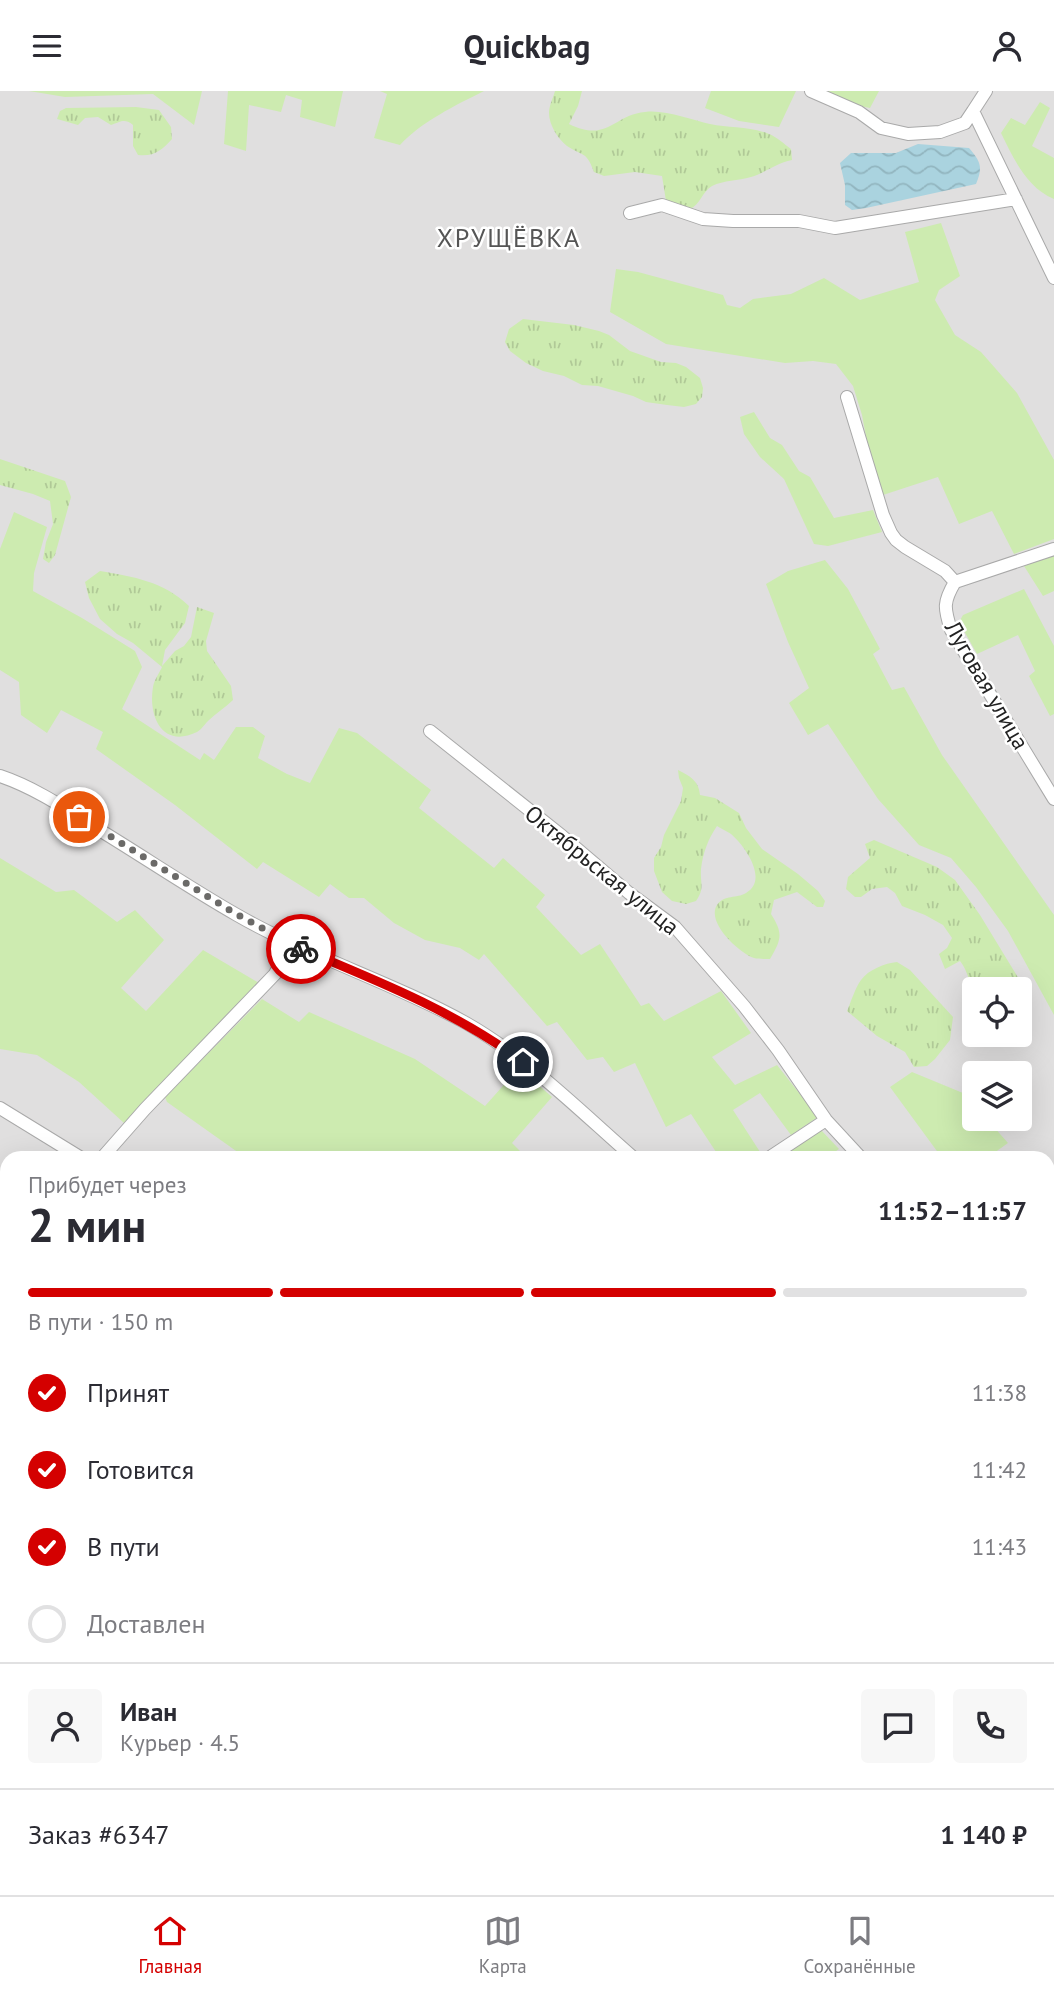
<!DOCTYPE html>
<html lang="ru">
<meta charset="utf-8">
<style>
:root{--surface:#fff;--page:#f7f7f7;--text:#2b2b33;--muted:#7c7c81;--line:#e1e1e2;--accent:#d40000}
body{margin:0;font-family:"PT Sans",sans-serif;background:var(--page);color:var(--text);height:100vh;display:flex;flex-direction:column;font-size:26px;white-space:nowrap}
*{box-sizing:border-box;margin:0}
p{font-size:23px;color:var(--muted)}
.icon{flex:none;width:38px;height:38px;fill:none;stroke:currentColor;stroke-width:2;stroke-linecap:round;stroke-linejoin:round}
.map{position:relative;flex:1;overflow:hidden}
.sheet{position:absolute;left:0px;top:1060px;width:1055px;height:744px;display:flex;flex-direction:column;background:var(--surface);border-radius:21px 21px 0 0;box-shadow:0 7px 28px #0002}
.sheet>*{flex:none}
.tools{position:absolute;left:962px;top:886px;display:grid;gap:14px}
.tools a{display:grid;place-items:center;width:70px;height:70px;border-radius:7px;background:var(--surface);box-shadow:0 7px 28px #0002;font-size:35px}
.pin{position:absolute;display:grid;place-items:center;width:60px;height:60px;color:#fff;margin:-30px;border:4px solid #fff;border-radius:50%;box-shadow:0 2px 7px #0007}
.courier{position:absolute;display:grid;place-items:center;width:70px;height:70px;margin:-35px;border:5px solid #d40000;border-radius:50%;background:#fff;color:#222;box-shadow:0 2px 9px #0007}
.head em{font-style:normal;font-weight:700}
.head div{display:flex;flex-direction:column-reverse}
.head{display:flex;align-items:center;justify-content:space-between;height:119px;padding:0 28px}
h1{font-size:46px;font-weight:700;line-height:52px}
.bar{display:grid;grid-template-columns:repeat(4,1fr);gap:10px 7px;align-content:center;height:84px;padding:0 28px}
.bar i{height:9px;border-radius:5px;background:var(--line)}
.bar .on{background:var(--accent)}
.bar p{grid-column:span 4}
.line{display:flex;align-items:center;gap:18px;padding:0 28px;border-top:2px solid var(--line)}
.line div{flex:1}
.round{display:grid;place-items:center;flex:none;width:74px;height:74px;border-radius:7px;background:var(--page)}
ol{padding:0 28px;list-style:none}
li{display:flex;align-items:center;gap:21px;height:77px}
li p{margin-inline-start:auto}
li .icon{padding:7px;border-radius:50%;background:var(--accent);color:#fff;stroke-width:4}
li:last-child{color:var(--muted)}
li i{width:38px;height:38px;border:4px solid var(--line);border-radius:50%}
header{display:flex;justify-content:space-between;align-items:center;height:91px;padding:0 28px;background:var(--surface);font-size:32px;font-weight:700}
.tab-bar{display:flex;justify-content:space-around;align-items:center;height:98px;border-top:2px solid var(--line);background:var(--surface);font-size:19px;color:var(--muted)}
.tab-bar a{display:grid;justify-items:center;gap:4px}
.tab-bar .on{color:var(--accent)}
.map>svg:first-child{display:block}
</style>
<header><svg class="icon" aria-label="menu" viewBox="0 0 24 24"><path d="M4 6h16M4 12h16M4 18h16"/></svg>Quickbag<svg class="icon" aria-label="person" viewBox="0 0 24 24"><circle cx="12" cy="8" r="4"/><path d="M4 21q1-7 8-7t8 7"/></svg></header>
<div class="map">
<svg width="1054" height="1804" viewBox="0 0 1054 1804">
<defs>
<pattern id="grass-tufts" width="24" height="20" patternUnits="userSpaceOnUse" patternTransform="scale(1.75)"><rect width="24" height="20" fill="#cdebb0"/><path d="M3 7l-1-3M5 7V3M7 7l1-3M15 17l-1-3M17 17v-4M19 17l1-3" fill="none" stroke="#b0c997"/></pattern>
<pattern id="water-waves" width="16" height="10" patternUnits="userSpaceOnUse" patternTransform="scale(1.75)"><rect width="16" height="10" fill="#aad3df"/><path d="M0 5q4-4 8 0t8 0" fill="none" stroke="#92b5bf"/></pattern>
</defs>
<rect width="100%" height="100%" fill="#f2efe9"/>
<!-- residential -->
<path fill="#e0dfdf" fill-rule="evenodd" d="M0,0H1054V1804H0ZM975,898H1020V943H975ZM975,982H1020V1027H975ZM7,1068H1048V1797H7Z"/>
<!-- grass -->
<path fill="url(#grass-tufts)" d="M555,0H582L578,15L569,33C608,52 613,24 645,21C664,18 692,29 710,33C729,37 749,35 769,43C777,46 784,53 791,58L792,69C776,72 765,82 751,86C738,90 724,89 712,95C702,101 700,114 690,118L666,110L662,85L635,81L604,85L594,81C586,59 583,66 567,55C558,48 549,34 549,22C549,15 553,7 555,0Z
M136,16L159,19L171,36L172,48C162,59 154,66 138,64L133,55V34C124,27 121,31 111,34L98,26L85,27L78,34L57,28L60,20L66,17Z
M523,228L574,234L599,240L609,244L630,260L661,271L676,272L686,276L700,287L703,297L702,306L696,313L684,316L667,314L646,311L633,305L598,295L582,294L564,285L543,280L526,272L510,260L505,251L509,238Z
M0,368L65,390L71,406L55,464L49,472L43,468L46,451L53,433L50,410L33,403L0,394Z
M100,480C134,486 163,490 189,515L185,532L165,559L162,575L175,560L184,555L191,546L197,516L214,522L206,550L207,560L231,595L233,609C225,617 216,622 208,630C204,634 201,639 197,641C162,658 148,625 153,596C154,589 159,583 162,576L133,552L117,543L100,528L89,507L85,491Z
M678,679C690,685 699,690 700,704L715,707L739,722L746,737L762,758L798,783L818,800L825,810L823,816H817L797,801L774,809L771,823C783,842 782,848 770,868C765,868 758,868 754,867C738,861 706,831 717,814C725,803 736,808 746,802C769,789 745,755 731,743C727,740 721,738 717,735C708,748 703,762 701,778C700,793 705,797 696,810L686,813L672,810L662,801L654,780V767L661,756L664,744L681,710L683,697L679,687Z
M874,749L937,776L955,789L980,824L1022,893L1029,910L1020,926V898H976C968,891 968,880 960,870L945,878L939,863L947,857L952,847L943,834L925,824L902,815L895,802L887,796L872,798L861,806H855L846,798L848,786L870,767L865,753Z
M897,871L910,879L953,926L950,949L935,968L927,975L914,976L905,961L877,945L847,920C851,911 855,897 861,889C868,879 885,872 897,871Z
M7,1648V1693L0,1701V1649Z
M10,1797H155L139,1804H0Z"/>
<!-- garden -->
<path fill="#cdebb0" d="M29,0H202L194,34L153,3L65,6Z
M228,0H343L335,36L300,26L302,9L286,4L281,21L249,14L246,60L224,53Z
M380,0H484C456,14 421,31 400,54L374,47L387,3Z
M711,0H796L779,36L739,30L705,17Z
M820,0H879L870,17L850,13Z
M1040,11L1050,17L1032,55L1054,67V108C1026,96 1014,68 1001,42L1011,27L1025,34Z
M941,132L960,185L939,199L935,209L955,244L981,261L1017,302L1054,369V448L1014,463L992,420L959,433L938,386L883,404L870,367L862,324L853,295L836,273L813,270L785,272L666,253L610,221L616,178L638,181L723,204L727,214L740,217L753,208L791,203L824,187L860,209L919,191L905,141Z
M754,321L770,347L782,354L799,380L810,386L834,427L873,419L882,441L828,455L814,453L784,388L760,366L744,343L740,326Z
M14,421L47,436L34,482L33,500L82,527L135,560L142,576L122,618L200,669L204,662L214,669L236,636H253L265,645L258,667L287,683L310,692L339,637L357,642L431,699L419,717L494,777L503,767L545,804L536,816L581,864L600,853L641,915L649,912L664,930L721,900L751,942L712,966L735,994L777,974L818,1026L791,1044L760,1002L733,1019L762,1064L756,1067H720L691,1023L666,1036L635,972L614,981L603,966L587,969L557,931L547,935L484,863L479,869L460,857L425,849L394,832L364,807H349L330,793L319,806L263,771L257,778L175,714L96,658L103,641L61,619L47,642L21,624L19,591L0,579V458Z
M1054,463V500L1043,505L1024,475Z
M825,469L848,498L880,558L873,563L892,599L904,596L942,664L1054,824V924L1008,840L976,796L951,767L919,754L878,708L828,633L808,644L789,612L809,597L788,551L766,493L788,480Z
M1024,498L1054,555V623L1050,625L1029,585L1035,580L1018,544L977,563L959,531L963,524Z
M0,767L56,801L74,799L117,831L135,819L164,849L121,897L146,920L203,859L259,892L161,992L124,1032L79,991L37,964L0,958Z
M262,908L299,931L309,921L415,968L485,1015L519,977L552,1006L512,1052L527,1067H246L167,1011L165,1006Z
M912,981L975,1007V1027H986L1008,1052L987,1067H942L890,996Z
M821,1039L839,1058L826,1067L775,1068Z
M0,1094L7,1098V1211L0,1208Z
M0,1219L7,1223V1329L0,1326Z
M1048,1543L1054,1549V1775L1048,1768Z
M0,1588L7,1591V1642L0,1640Z
M175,1797H491L483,1804H158Z
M713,1797H779L788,1804H726Z"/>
<!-- water -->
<path fill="url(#water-waves)" d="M918,53L969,57C981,71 983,76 976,93L866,117L852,119L845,114V94L840,72L851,62H896Z
M505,1797H555L544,1804H502L501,1801Z"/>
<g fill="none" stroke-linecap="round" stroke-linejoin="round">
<defs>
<path id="minor" d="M811,0L859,21L881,37L908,43L940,41L965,32L973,20
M986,0L973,20L1054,187
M630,122L662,114L703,128L733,130H799L835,137L1016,108
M847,306L883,424L891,442L896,449L905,456L945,480L955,491C943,511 944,517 951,539L1054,708
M955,491L1054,458
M430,640L562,745L629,802L675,836L744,915L778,959L826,1029L862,1068
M0,685C33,696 63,716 93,735C141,764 188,796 237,824C310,866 392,891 466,932C529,968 581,1021 635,1068
M0,1017L83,1068
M101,1068L145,1018L275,883L290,853
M767,1068L826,1029
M1048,1246L1054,1240
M1048,1291L1054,1298
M1048,1434L1054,1440
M0,1442L7,1445
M910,1797L917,1804
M647,1804L650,1797"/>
</defs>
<!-- minor casing -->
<use href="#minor" stroke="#a9a9a9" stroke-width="14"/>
<!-- minor -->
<use href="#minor" stroke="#fff" stroke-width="12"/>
</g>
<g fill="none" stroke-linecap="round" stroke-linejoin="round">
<!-- done -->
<path stroke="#6b6a68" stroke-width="7" stroke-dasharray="0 12.6" d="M79,726L236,823L301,858"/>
<!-- route -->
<path stroke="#d40000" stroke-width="9" d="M301,858C378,890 456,921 523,971"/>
</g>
<g text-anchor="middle" stroke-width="5" stroke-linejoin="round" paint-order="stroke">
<!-- street labels -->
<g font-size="23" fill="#222" stroke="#fff">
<text transform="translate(987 594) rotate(60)" y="8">Луговая улица</text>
<text transform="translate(602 779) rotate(39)" y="8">Октябрьская улица</text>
</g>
<!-- quarter labels -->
<g font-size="26" letter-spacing="2" fill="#555" stroke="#fff">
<text x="509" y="156">ХРУЩЁВКА</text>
</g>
</g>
</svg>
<div class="tools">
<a><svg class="icon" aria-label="locate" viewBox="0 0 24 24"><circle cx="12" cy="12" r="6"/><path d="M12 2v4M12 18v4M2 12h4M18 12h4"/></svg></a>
<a><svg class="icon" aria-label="layers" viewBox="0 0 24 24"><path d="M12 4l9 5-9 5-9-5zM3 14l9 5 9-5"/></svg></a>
</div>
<div class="pin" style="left:79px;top:726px;background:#ea580c"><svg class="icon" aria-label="bag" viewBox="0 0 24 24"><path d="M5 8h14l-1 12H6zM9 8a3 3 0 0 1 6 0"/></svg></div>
<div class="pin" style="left:523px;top:971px;background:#1f2937"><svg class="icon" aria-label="home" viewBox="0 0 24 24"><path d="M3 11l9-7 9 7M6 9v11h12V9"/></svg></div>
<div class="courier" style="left:301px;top:858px"><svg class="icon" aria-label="bike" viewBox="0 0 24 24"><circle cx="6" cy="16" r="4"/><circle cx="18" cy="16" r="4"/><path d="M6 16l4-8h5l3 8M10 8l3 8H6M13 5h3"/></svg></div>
<section class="sheet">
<div class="head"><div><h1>2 мин</h1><p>Прибудет через</p></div><em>11:52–11:57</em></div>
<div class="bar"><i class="on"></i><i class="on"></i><i class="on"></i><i></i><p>В пути · 150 m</p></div>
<ol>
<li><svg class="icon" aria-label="check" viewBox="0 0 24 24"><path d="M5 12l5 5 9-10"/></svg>Принят<p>11:38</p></li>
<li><svg class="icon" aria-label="check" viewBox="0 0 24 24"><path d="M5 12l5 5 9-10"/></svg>Готовится<p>11:42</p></li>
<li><svg class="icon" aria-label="check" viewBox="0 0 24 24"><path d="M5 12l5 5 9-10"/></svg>В пути<p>11:43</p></li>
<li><i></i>Доставлен</li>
</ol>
<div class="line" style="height:126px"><a class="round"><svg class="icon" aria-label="person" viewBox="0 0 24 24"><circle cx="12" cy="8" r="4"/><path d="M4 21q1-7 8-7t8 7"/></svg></a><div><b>Иван</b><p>Курьер · 4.5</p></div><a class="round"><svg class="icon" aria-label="chat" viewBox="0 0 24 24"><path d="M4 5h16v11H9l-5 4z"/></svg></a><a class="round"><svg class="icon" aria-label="phone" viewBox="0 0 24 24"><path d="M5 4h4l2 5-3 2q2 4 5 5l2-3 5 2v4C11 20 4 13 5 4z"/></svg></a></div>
<div class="line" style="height:91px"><div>Заказ #6347</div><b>1 140 ₽</b></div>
</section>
</div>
<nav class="tab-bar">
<a class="on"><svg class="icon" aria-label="home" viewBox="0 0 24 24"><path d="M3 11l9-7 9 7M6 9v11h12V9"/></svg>Главная</a>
<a><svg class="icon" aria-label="map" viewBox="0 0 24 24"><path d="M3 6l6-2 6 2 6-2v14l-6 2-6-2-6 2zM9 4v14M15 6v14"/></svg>Карта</a>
<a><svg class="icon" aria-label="saved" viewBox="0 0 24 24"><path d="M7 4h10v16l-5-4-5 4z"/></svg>Сохранённые</a>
</nav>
